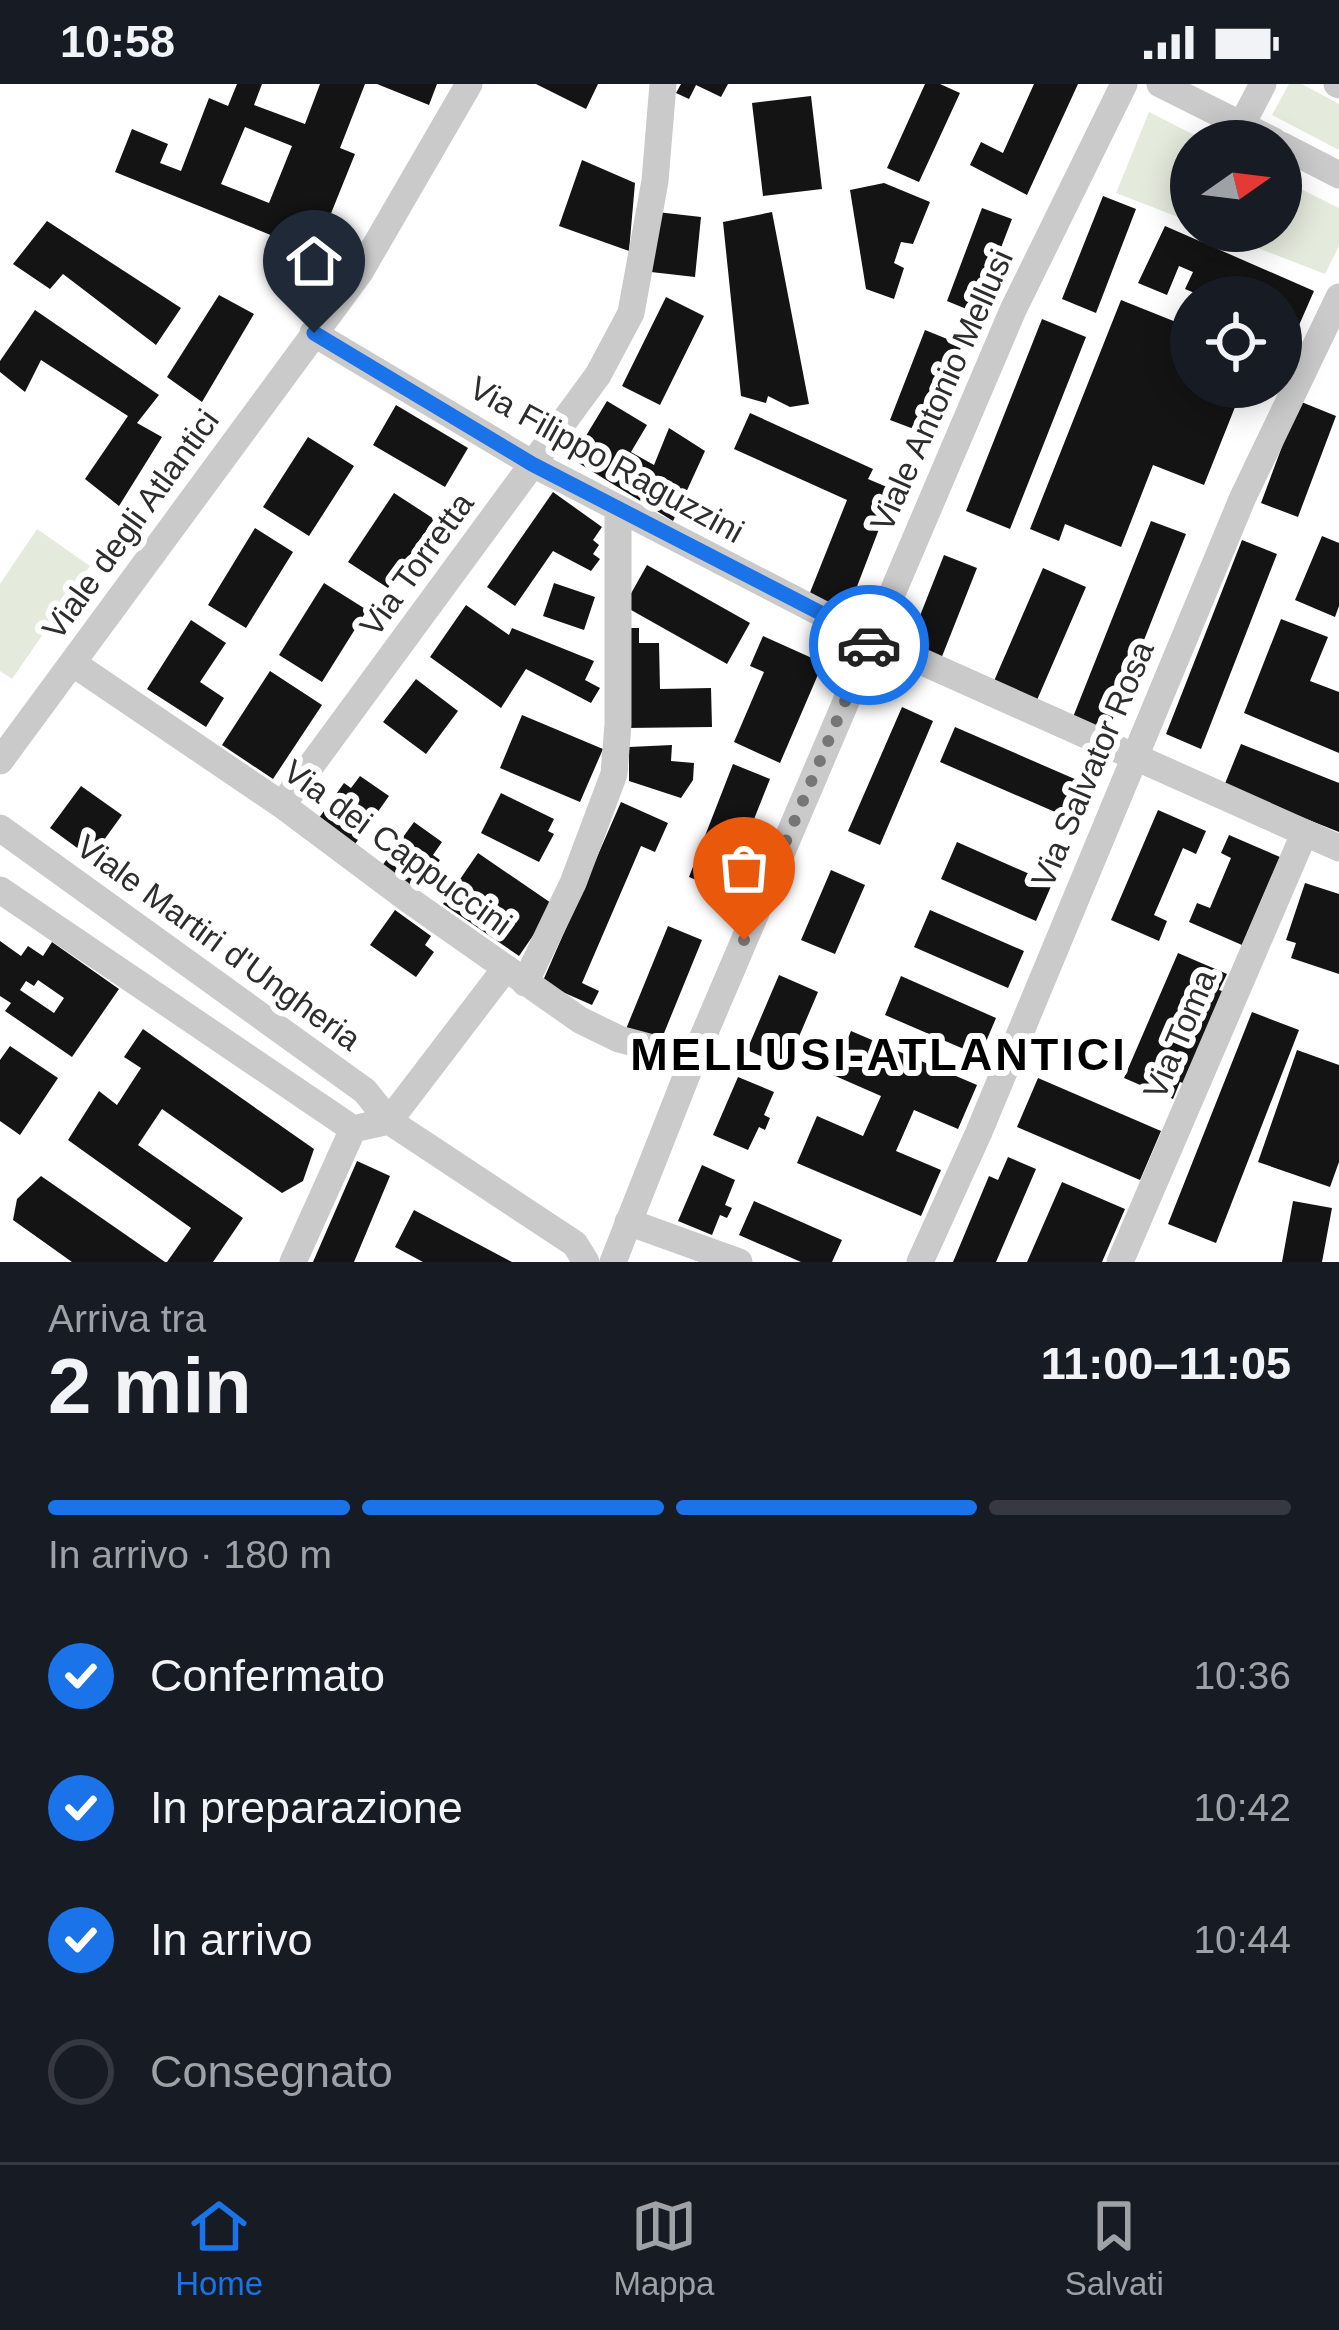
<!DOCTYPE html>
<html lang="it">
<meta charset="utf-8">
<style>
:root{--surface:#171b24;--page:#242831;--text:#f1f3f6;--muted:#9ea1a6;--line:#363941;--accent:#1a73e8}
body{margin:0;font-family:Helvetica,sans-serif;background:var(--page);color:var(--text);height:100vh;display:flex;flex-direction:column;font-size:45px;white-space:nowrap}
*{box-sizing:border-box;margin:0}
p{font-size:39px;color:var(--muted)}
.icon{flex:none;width:66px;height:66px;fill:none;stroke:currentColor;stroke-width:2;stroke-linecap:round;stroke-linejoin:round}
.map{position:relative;height:1178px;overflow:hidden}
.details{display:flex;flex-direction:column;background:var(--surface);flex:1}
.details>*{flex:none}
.needle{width:78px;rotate:76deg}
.buttons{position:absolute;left:1170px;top:36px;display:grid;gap:24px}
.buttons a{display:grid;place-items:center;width:132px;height:132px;border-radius:50%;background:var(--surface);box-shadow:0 6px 30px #0003;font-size:60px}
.pin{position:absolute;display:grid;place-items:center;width:102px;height:102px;color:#fff;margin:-123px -51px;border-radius:50% 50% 50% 0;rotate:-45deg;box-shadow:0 0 12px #0007}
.pin .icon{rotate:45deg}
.courier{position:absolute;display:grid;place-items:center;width:120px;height:120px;margin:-60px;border:9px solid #1a73e8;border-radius:50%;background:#fff;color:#222;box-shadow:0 3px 15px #0007}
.overview em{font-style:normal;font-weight:700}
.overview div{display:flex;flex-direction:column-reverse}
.overview{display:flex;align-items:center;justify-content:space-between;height:204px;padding:0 48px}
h1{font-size:78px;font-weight:700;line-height:90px}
.bar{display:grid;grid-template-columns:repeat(4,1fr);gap:18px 12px;align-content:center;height:144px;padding:0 48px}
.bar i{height:15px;border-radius:9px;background:var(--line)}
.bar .active{background:var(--accent)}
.bar p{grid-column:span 4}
ol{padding:0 48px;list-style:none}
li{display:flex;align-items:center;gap:36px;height:132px}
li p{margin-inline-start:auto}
li .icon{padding:12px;border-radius:50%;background:var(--accent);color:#fff;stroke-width:4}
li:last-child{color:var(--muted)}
li i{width:66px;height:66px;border:6px solid var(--line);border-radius:50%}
.status{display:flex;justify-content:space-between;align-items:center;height:84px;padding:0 60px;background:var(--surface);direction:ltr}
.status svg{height:33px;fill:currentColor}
.tabs{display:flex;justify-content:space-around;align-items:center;height:168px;border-top:3px solid var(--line);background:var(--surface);font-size:33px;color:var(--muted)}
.tabs a{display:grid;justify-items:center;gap:6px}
.tabs .active{color:var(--accent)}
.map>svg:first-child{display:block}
</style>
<div class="status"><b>10:58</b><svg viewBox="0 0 49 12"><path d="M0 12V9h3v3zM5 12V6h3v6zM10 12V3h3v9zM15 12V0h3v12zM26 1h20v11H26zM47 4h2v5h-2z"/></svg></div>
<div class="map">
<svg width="1339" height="1178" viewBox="0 0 1339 1178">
<rect width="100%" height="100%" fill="#fff"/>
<!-- green -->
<path fill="#e4eadc" d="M1289,0H1302L1339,20V66L1272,31Z
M1149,28L1206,57H1191V138L1116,109Z
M1281,95L1339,124V162L1325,190L1214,147H1281Z
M37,445L90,482L12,595L0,587V500Z"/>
<!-- building -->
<path fill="#141414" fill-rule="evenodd" d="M237,0H262L254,21L305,40L320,0H365L340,64L355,70L315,169L115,88L132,45L168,60L160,79L181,87L209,14L228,22ZM245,43L292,62L269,119L221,100Z
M377,0H437L429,21Z
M536,0H598L586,25Z
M681,0H728L721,13L696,1L689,15L676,9Z
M925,0H940L960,9L919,98L887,84Z
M1034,0H1078L1027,111L970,81L981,58L1003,69Z
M811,12L822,105L763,112L752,19Z
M582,76L635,99L629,167L559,142Z
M884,99L930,118L913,160L901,158L894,179L904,184L894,215L866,205L850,106Z
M1103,112L1136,125L1096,229L1062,215Z
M982,124L1012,135L976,229L947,217Z
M657,128L701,133L695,193L651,188Z
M772,128L809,320L790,323L768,312L766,319L741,312L723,138Z
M47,137L181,224L156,261L63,190L50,205L13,180Z
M1165,142L1314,207L1289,264L1281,260V213H1226L1230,205L1217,199L1211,213H1204L1185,205L1193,188L1179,182L1167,211L1138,199Z
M219,211L254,230L202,318L167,293Z
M666,213L704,232L660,321L622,302Z
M1121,216L1191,244V303H1243L1204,401L1153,381L1121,463L1065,440L1059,457L1030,445Z
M35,226L159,311L137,339L162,353L119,422L85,395L128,332L41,276L25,308L0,288V277Z
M1042,235L1086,253L1010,445L966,427Z
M925,246L962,261L927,350L890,336Z
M607,317L647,341L631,368L654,381L669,344L705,367L673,437L572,375Z
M1299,317L1336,332L1298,433L1261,419Z
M396,321L468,364L445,403L373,361Z
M750,329L873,385L868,395L894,406L848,526L809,511L847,416L734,365Z
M308,353L354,382L309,452L263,423Z
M553,408L602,443L593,456L599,461L593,470L600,475L591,487L553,467L515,522L487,503Z
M394,409L434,435L388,504L348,478Z
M1151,437L1186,450L1108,647L1073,633Z
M255,444L293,468L246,544L208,521Z
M1322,452L1339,459V522L1335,533L1295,516Z
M1242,456L1277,470L1201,665L1166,650Z
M944,471L977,484L941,575L908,562Z
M647,481L750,539L727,580L624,522Z
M1043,484L1086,503L1037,616L994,597Z
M324,499L367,526L322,598L279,571Z
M554,499L595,513L584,546L543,532Z
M466,521L509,551L512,544L594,577L585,596L600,604L591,619L526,585L501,624L430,573Z
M1281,535L1328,553L1310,597L1339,608V669L1244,629Z
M191,536L226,559L200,598L224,614L206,643L147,605Z
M624,544H639V559H659L660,605L711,604L712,643L625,644Z
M763,552L823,579L780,679L734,658L764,588L750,582Z
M270,587L322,621L273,695L222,661Z
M416,595L458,627L426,670L383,638Z
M902,623L933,637L880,761L848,747Z
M522,631L603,665L580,718L500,684Z
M955,643L1077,696L1062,731L940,678Z
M1241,660L1339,699V748L1224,702Z
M672,661L671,677L694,679L693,696L681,714L629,697V663Z
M733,680L770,695L725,808L689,793Z
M360,692L389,712L355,760L319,734L344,699L351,704Z
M81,702L122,731L91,774L50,744Z
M501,709L554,735L548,747L554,750L539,778L481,749Z
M621,718L668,739L655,768L641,762L582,899L599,907L592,921L542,899Z
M1158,726L1206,747L1196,770L1183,764L1154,831L1167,837L1159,857L1111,836Z
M414,738L442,758L433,771L440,776L415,811L379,786Z
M1229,751L1280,773L1242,861L1189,838L1197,819L1210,824L1231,774L1221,769Z
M957,758L1052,800L1036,837L941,795Z
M478,769L554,821L519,872L443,820Z
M831,786L865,801L835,870L801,856Z
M1305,799L1339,810V890L1291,874L1296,859L1286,856Z
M395,826L431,852L425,861L434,868L416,893L370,861Z
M930,826L1024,867L1008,904L914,863Z
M668,842L702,856L660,959L626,945Z
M0,857L21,872L28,862L43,872L52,858L119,905L72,973L5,927L11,919L0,912ZM38,896L64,914L54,929L20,906L26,897L34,902Z
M1178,869L1227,890L1219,906L1225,908L1185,1000L1180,998L1173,1015L1124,994Z
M779,891L818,908L786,983L747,966Z
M901,892L996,934L980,972L885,931Z
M1252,928L1299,946L1216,1159L1168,1140Z
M143,945L314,1065L303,1097L282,1109L162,1025L138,1061L243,1134L213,1178H167L191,1144L68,1056L99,1007L117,1021L141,984L124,973Z
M851,947L977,1001L958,1045L914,1026L896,1067L941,1086L921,1132L797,1079L817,1032L863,1052L881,1012L833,991Z
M10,962L58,994L20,1051L0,1037V976Z
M1297,966L1339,981V1078L1330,1103L1258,1078Z
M738,993L774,1008L764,1031L770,1034L765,1046L759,1043L748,1066L713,1051Z
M1038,994L1161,1047L1140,1096L1017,1043Z
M1008,1073L1036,1085L996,1178H953L989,1092L998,1096Z
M357,1077L390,1092L354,1178H313Z
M702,1081L735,1096L725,1121L732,1124L727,1134L720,1131L712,1151L678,1137Z
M41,1092L165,1178H72L13,1136L17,1115Z
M1062,1098L1125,1125L1102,1178H1027Z
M754,1117L842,1156L832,1178H801L739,1151Z
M1293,1117L1332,1124L1322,1178H1282Z
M414,1126L512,1178H423L395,1163Z"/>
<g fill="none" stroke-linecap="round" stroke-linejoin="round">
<!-- street -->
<path stroke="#cacaca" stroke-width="27" d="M1160,0L1274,57
M1337,0L1339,1
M1242,40L1263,0
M1281,61L1339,91
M313,249L533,380L871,555L1339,764
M74,580L282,721L409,816L580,936L619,955L694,975
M0,677L360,188L469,0
M282,721L598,291L631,229L655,97L663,0
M0,744L365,1007L389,1037L575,1160L586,1178
M0,806L353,1045L389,1037L505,885
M525,899L573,799L614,690L618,640V425
M628,1138L739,1178
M293,1178L353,1045
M613,1178L688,988L1013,226L1124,0
M920,1178L979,1048L1243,413L1339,213
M1120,1178L1304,750"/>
</g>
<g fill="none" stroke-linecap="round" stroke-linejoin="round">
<!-- done -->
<path stroke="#767676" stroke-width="12" stroke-dasharray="0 21.6" d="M744,856L869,561"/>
<!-- route -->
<path stroke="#1a73e8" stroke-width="15" d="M314,249L532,380L871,555L869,561"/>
</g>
<g text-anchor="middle" stroke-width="12" stroke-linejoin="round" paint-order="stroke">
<!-- street labels -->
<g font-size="33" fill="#2d2d2d" stroke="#fff">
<text transform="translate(941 306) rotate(-66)" y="12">Viale Antonio Mellusi</text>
<text transform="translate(607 375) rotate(29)" y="12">Via Filippo Raguzzini</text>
<text transform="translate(130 440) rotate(-54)" y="12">Viale degli Atlantici</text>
<text transform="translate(416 480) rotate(-54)" y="12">Via Torretta</text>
<text transform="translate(1092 680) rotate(-67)" y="12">Via Salvator Rosa</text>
<text transform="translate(398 763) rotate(36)" y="12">Via dei Cappuccini</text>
<text transform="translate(219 858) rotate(36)" y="12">Viale Martiri d'Ungheria</text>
<text transform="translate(1179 950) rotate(-67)" y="12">Via Toma</text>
</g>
<!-- district labels -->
<g font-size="45" font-weight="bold" letter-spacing="3" fill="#000" stroke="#fff">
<text x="879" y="986">MELLUSI-ATLANTICI</text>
</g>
</g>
</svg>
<div class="buttons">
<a><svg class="needle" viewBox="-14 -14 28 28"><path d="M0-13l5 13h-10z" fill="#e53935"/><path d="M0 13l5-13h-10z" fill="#9ea1a6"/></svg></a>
<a><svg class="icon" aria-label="locate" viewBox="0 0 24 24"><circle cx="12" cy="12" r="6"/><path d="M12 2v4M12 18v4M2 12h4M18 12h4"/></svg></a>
</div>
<div class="pin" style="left:744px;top:856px;background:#ea580c"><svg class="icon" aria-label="bag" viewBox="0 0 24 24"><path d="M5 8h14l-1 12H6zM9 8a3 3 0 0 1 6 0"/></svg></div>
<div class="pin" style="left:314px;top:249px;background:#1f2937"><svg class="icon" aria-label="home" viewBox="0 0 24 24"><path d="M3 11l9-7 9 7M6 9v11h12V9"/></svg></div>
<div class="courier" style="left:869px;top:561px"><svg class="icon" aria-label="car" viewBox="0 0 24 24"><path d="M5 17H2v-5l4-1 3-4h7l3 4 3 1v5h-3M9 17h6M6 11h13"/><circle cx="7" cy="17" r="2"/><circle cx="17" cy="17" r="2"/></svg></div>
</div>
<section class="details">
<div class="overview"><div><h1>2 min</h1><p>Arriva tra</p></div><em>11:00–11:05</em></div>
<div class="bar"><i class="active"></i><i class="active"></i><i class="active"></i><i></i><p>In arrivo · 180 m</p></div>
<ol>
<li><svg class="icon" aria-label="check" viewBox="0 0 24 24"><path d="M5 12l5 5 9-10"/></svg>Confermato<p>10:36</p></li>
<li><svg class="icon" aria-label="check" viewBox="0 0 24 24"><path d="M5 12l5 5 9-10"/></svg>In preparazione<p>10:42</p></li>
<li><svg class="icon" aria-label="check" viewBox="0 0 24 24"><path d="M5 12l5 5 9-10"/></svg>In arrivo<p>10:44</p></li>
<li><i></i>Consegnato</li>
</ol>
</section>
<nav class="tabs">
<a class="active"><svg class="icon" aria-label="home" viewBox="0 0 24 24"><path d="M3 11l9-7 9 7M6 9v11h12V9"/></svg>Home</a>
<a><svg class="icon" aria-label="map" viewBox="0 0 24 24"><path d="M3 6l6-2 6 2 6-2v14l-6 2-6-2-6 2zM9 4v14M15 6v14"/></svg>Mappa</a>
<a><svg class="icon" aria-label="saved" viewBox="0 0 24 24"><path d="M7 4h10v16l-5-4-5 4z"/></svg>Salvati</a>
</nav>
